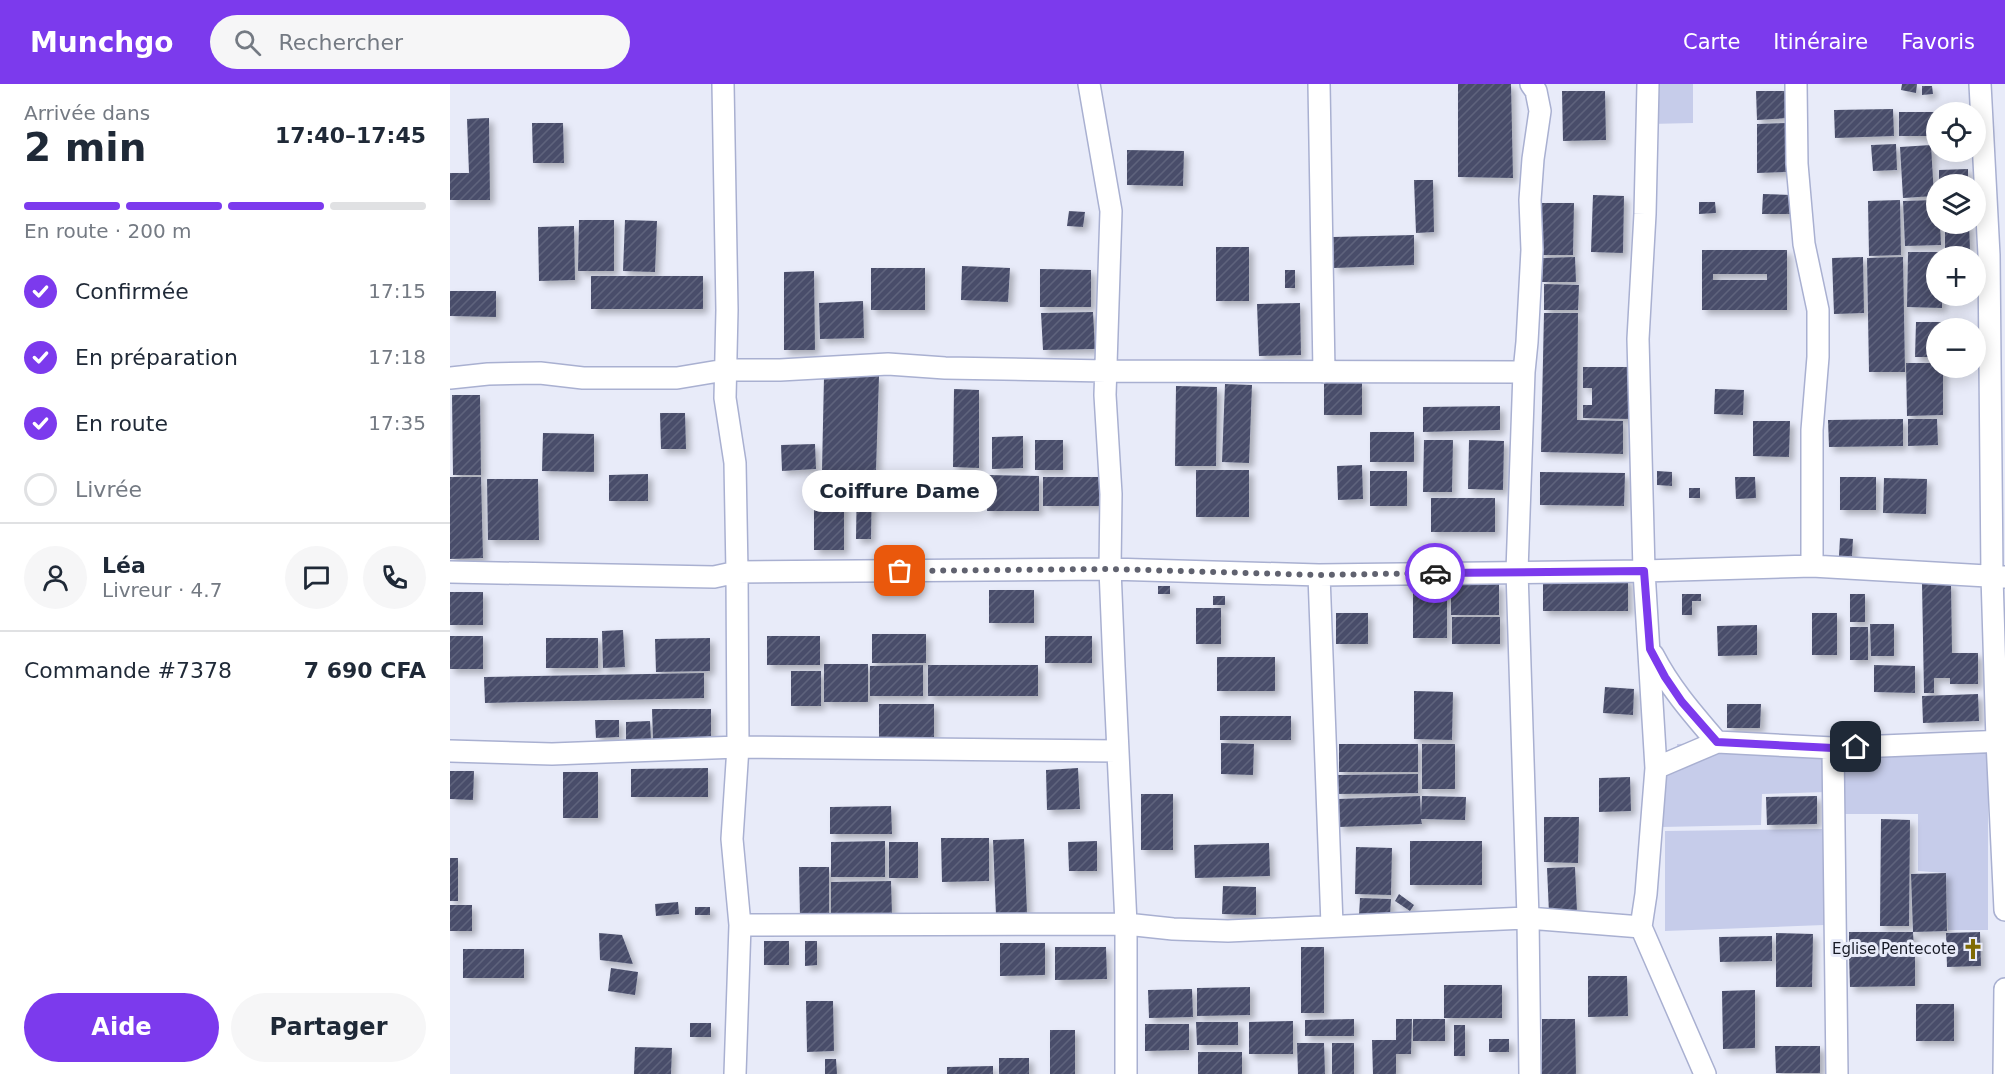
<!DOCTYPE html>
<html lang="fr">
<meta charset="utf-8">
<style>
:root{--surface:#fff;--page:#f6f6f7;--text:#1f2937;--muted:#747a83;--line:#e0e1e3;--accent:#7c3aed}
body{margin:0;font-family:"DejaVu Sans",sans-serif;background:var(--page);color:var(--text);height:100vh;display:flex;flex-direction:column;font-size:22px;white-space:nowrap}
*{box-sizing:border-box;margin:0}
p{font-size:20px;color:var(--muted)}
.icon{flex:none;width:33px;height:33px;fill:none;stroke:currentColor;stroke-width:2;stroke-linecap:round;stroke-linejoin:round}
.map{position:relative;flex:1;overflow:hidden}
.panel{display:flex;flex-direction:column;background:var(--surface);width:450px}
.panel>*{flex:none}
.controls{position:absolute;left:1476px;top:18px;display:grid;gap:12px}
.controls a{display:grid;place-items:center;width:60px;height:60px;border-radius:50%;background:var(--surface);box-shadow:0 3px 15px #0003;font-size:30px}
.pin{position:absolute;display:grid;place-items:center;width:51px;height:51px;color:#fff;margin:-26px;border-radius:12px;box-shadow:0 3px 9px #0006}
.courier{position:absolute;display:grid;place-items:center;width:60px;height:60px;margin:-30px;border:4px solid #7c3aed;border-radius:50%;background:#fff;color:#222;box-shadow:0 2px 8px #0007}
.bubble{position:absolute;height:42px;border-radius:21px;background:var(--surface);box-shadow:0 3px 15px #0003;font-size:20px;font-weight:700;line-height:42px;text-align:center}
.head em{font-style:normal;font-weight:700}
.head div{display:flex;flex-direction:column-reverse}
.head{display:flex;align-items:center;justify-content:space-between;height:102px;padding:0 24px}
h1{font-size:39px;font-weight:700;line-height:45px}
.bar{display:grid;grid-template-columns:repeat(4,1fr);gap:9px 6px;align-content:center;height:72px;padding:0 24px}
.bar i{height:8px;border-radius:4px;background:var(--line)}
.bar .current{background:var(--accent)}
.bar p{grid-column:span 4}
.line{display:flex;align-items:center;gap:15px;padding:0 24px;border-top:2px solid var(--line)}
.line div{flex:1}
.round{display:grid;place-items:center;flex:none;width:63px;height:63px;border-radius:32px;background:var(--page)}
ol{padding:0 24px;list-style:none}
li{display:flex;align-items:center;gap:18px;height:66px}
li p{margin-inline-start:auto}
li .icon{padding:6px;border-radius:50%;background:var(--accent);color:#fff;stroke-width:4}
li:last-child{color:var(--muted)}
li i{width:33px;height:33px;border:3px solid var(--line);border-radius:50%}
.button{display:flex;gap:12px;margin-top:auto;padding:12px 24px}
.button a{flex:1;height:69px;border-radius:36px;background:var(--accent);color:#fff;font-size:24px;font-weight:700;line-height:69px;text-align:center}
.button a+a{background:var(--page);color:var(--text)}
header{display:flex;align-items:center;gap:36px;box-sizing:border-box;height:84px;padding:0 30px;background:var(--accent);color:#fff}
header strong{font-size:28px}
nav{display:flex;gap:33px;margin-inline-start:auto;font-size:21px}
.search{width:420px;height:54px;background:var(--page);display:flex;align-items:center;gap:15px;box-sizing:border-box;padding:0 21px;border-radius:33px;color:var(--muted);font-size:22px}
main{display:flex;flex:1;min-height:0}
.map>svg:first-child{display:block}
</style>
<header>
<strong>Munchgo</strong>
<div class="search"><svg class="icon" aria-label="search" viewBox="0 0 24 24"><circle cx="10" cy="10" r="6"/><path d="M15 15l6 6"/></svg>Rechercher</div>
<nav><a>Carte</a><a>Itinéraire</a><a>Favoris</a></nav>
</header>
<main>
<section class="panel">
<div class="head"><div><h1>2 min</h1><p>Arrivée dans</p></div><em>17:40–17:45</em></div>
<div class="bar"><i class="current"></i><i class="current"></i><i class="current"></i><i></i><p>En route · 200 m</p></div>
<ol>
<li><svg class="icon" aria-label="check" viewBox="0 0 24 24"><path d="M5 12l5 5 9-10"/></svg>Confirmée<p>17:15</p></li>
<li><svg class="icon" aria-label="check" viewBox="0 0 24 24"><path d="M5 12l5 5 9-10"/></svg>En préparation<p>17:18</p></li>
<li><svg class="icon" aria-label="check" viewBox="0 0 24 24"><path d="M5 12l5 5 9-10"/></svg>En route<p>17:35</p></li>
<li><i></i>Livrée</li>
</ol>
<div class="line" style="height:108px"><a class="round"><svg class="icon" aria-label="person" viewBox="0 0 24 24"><circle cx="12" cy="8" r="4"/><path d="M4 21q1-7 8-7t8 7"/></svg></a><div><b>Léa</b><p>Livreur · 4.7</p></div><a class="round"><svg class="icon" aria-label="chat" viewBox="0 0 24 24"><path d="M4 5h16v11H9l-5 4z"/></svg></a><a class="round"><svg class="icon" aria-label="phone" viewBox="0 0 24 24"><path d="M5 4h4l2 5-3 2q2 4 5 5l2-3 5 2v4C11 20 4 13 5 4z"/></svg></a></div>
<div class="line" style="height:78px"><div>Commande #7378</div><b>7 690 CFA</b></div>
<div class="button"><a>Aide</a><a>Partager</a></div>
</section>
<div class="map">
<svg width="1555" height="990" viewBox="0 0 1555 990">
<defs>
<pattern id="building-hatch" width="6" height="6" patternUnits="userSpaceOnUse" patternTransform="scale(1.5)"><rect width="6" height="6" fill="#494e6b"/><path d="M-1 1l2-2M0 6l6-6M5 7l2-2" fill="none" stroke="#5f647c"/></pattern>
<filter id="shadow"><feDropShadow dx="4.5" dy="4.5" stdDeviation="3" flood-color="#0004"/></filter>
</defs>
<rect width="100%" height="100%" fill="#e8ebf9"/>
<!-- green -->
<path fill="#c6ccea" d="M1199,0H1243V39L1200,40Z
M1378,656L1377,708L1312,710L1311,741L1211,743L1210,694L1229,687L1227,660Z
M1394,660H1538V846H1498L1496,789L1468,787V730H1394Z
M1373,745L1374,841L1215,847V747Z"/>
<!-- building -->
<path fill="url(#building-hatch)" fill-rule="evenodd" filter="url(#shadow)" d="M1008,0H1061L1063,94L1008,93Z
M1452,0H1467L1466,9L1451,6Z
M1472,2H1482L1483,10L1472,11Z
M1112,7H1155L1156,56L1113,57Z
M1306,7H1338V34L1307,36Z
M1443,25L1444,52L1385,54L1384,26Z
M1449,28H1486V52H1449Z
M39,34L40,116H0V89H19L17,35Z
M82,39H113L114,79H83Z
M1336,39L1337,88L1307,89V40Z
M1446,60L1447,86L1423,87L1421,61Z
M1481,61L1484,112L1453,114L1450,63Z
M677,66L734,67L733,102L677,101Z
M1518,85V100H1489V86Z
M964,96H983L984,148L966,149Z
M1313,110L1341,111V130H1312Z
M1143,111L1174,112L1173,169L1141,168Z
M1450,116L1451,171L1419,172L1418,117Z
M1486,116V140H1490L1491,161L1455,162L1453,117Z
M1249,118H1265L1266,129L1249,130Z
M1089,119H1124L1123,171H1089Z
M619,127L635,128L633,143L617,142Z
M129,136H164V187H128Z
M175,136L207,137L205,188L173,187Z
M1495,140H1519L1520,165H1495Z
M124,142L125,196L89,197L88,143Z
M964,151V181L884,184L883,153Z
M766,163H799V217H766Z
M1252,166H1337V226H1252ZM1263,190H1317V196H1263Z
M1458,168H1493V172H1486V212H1492V224L1457,223Z
M1125,173L1126,198H1092L1093,174Z
M1413,173L1414,229L1384,230L1382,174Z
M1453,173L1455,288H1419L1417,174Z
M512,182L560,184L558,218L511,216Z
M421,184H475V226H421Z
M590,185L641,186V223H590Z
M835,186H845V204H835Z
M364,187L365,266H334V188Z
M141,192H253V225H141Z
M1094,200L1129,201L1128,226H1094Z
M0,207H46V233L0,232Z
M413,217L414,254L370,255L369,219Z
M850,219L851,271L809,272L807,220Z
M643,228L645,265L593,266L591,229Z
M1094,229H1128L1127,336L1173,337V370L1091,368Z
M1466,238H1500V244H1486V273H1465Z
M1456,279H1486V284H1493V331L1457,332Z
M1133,283H1178L1180,335L1133,334V321H1142V304H1133Z
M429,292L426,386H372L374,293Z
M874,297H912V331H874Z
M775,300L802,301L799,379L772,378Z
M726,302L767,303L766,382H725Z
M504,305L529,306V384L503,383Z
M1265,305L1294,306L1293,331L1264,330Z
M2,311H30L31,391H3Z
M1050,322V346L973,348V323Z
M210,329H235L236,365H211Z
M1453,335V362L1379,363L1378,336Z
M1458,335H1487L1488,361L1458,362Z
M1303,337H1340L1339,373L1303,372Z
M920,348H964V378H920Z
M93,349L144,350V388L92,387Z
M573,352V384L542,385V353Z
M585,356H613V386H585Z
M974,356H1003L1002,408H973Z
M1019,356L1054,357L1053,406L1018,405Z
M365,360L366,385L332,387L331,361Z
M912,381L913,415L888,416L887,382Z
M746,386H799V433H746Z
M920,387H957V422H920Z
M1207,387L1222,388V402L1207,401Z
M1090,388L1175,389L1174,422L1090,421Z
M198,390V417H159V391Z
M537,391L589,392V427H537Z
M0,393H31L33,474L0,475Z
M593,393H651L650,422H593Z
M1285,393H1305L1306,414L1286,415Z
M1390,393H1426V426H1390Z
M407,394H422L421,455H406Z
M1434,394L1477,395L1476,430L1433,429Z
M37,395H88L89,456H38Z
M364,395H394V466H364Z
M1239,404H1250V414H1239Z
M981,414H1045V448H981Z
M1390,454L1403,455L1402,472H1389Z
M1093,494H1178V527H1093Z
M963,498H997V554H963Z
M1501,499L1502,569H1528V600H1500V594H1484V609H1474L1472,500Z
M1001,500H1049V531H1001Z
M708,502H720V510H708Z
M539,506H584V539H539Z
M0,508H33V541H0Z
M1232,510H1251V517H1242V531H1232Z
M1400,510H1415V538H1400Z
M763,512H775V521H763Z
M746,524H771V560H746Z
M886,529H918V560H886Z
M1362,529H1387V571H1362Z
M1002,533H1050V560H1002Z
M1420,540H1444V572H1421Z
M1307,541V571L1268,572L1267,542Z
M1400,543H1418V576H1400Z
M173,546L175,583L153,584L152,547Z
M422,550H476V579H422Z
M0,552H33V585H0Z
M317,552H370V581H317Z
M595,552H642V579H595Z
M96,554H148V584H96Z
M260,554V587L206,588L205,555Z
M767,573H825V607H767Z
M374,580H418V618H374Z
M473,581V612H420V582Z
M478,581H588V612H478Z
M1424,581L1465,582V609L1424,608Z
M341,587H371V622H341Z
M254,589V614L35,619L34,593Z
M1155,603L1184,605L1183,631L1153,629Z
M964,607L1003,608L1002,656L964,655Z
M1528,610L1529,637L1473,639L1472,612Z
M429,620H484V653H429Z
M1277,620H1311L1310,644H1277Z
M202,625H261V654L203,655Z
M770,632H841V656H770Z
M145,636H169V653L146,654Z
M200,637L201,656L176,657V638Z
M771,659L804,660L803,691L771,690Z
M889,660H968V688H889Z
M972,660H1005V705H972Z
M258,684V713H181V685Z
M628,684L630,725L597,726L596,686Z
M0,687H24L23,716L0,715Z
M113,688H148V734H113Z
M968,690V709L887,710L886,691Z
M1180,693L1181,727L1149,728V694Z
M691,710H723V766H691Z
M970,712L971,732L972,712L1016,713L1015,736L971,735L972,740L889,743L888,715Z
M1367,712V740L1317,741L1316,713Z
M441,722L442,750H380V723Z
M1094,733H1129L1128,779L1094,778Z
M1431,735L1460,736L1459,842H1430Z
M491,754H539V797L492,798Z
M574,755L577,829L546,831L543,756Z
M435,757V793H381V758Z
M647,757V787H619L618,758Z
M960,757H1032V801H960Z
M439,758H468V794H439Z
M819,759L820,792L745,794L744,761Z
M906,763L942,764L941,811L905,810Z
M0,774H8V817H0Z
M349,783H379V833H350Z
M1125,783L1127,828L1099,829L1097,784Z
M1496,789L1497,847L1463,848L1461,790Z
M441,797L442,831H381V798Z
M773,802L806,803V831L772,830Z
M949,810L964,821L960,827L945,817Z
M910,814L941,815L940,832L909,831Z
M228,818L229,830L206,832L205,820Z
M0,821H22V847H0Z
M245,823H260V831H245Z
M1399,848H1463L1464,866L1399,867Z
M1530,848L1531,882L1497,883L1496,849Z
M149,849L172,851L183,880L150,876Z
M1326,849L1363,850L1362,903H1326Z
M1322,852V877L1270,878L1269,853Z
M314,857H339V881H314Z
M355,857H367V881L355,882Z
M550,859H595V891L550,892Z
M605,863H656L657,895L605,896Z
M851,863H874V929H851Z
M13,865H74V894H13Z
M1465,869V902L1400,903L1399,870Z
M161,884L188,888L185,911L158,907Z
M1138,892H1177L1178,932L1138,933Z
M994,901H1052V934H994Z
M800,903V931L747,932V904Z
M742,905L743,933L699,934L698,906Z
M1305,906V964L1273,965L1272,907Z
M356,917H383L384,967L357,968Z
M1466,920H1504V957H1466Z
M904,935V952H855V936Z
M946,935H962L961,970H946V990H923L922,956H946Z
M963,935H995V957H963Z
M1092,935H1125L1126,990H1092Z
M843,937V970H799V938Z
M746,938H788V961H747Z
M240,939H261V953H240Z
M695,940H739V966L695,967Z
M1004,941H1015V972H1004Z
M600,946H625V990H600Z
M1039,955H1059V968H1039Z
M847,959H874L875,990H848Z
M882,959H904V990H882Z
M1325,962H1370V989H1326Z
M185,963L222,964L221,990H184Z
M748,968H792V990H748Z
M549,974H579V990H549Z
M375,975H386L387,990H375Z
M543,982V990H497V983Z"/>
<g fill="none" stroke-linecap="round" stroke-linejoin="round">
<defs>
<path id="minor" d="M273,0L277,226L275,314L285,379L287,488L288,663L282,755L290,841L285,990
M639,0L661,127L655,311L661,410L660,485L664,582L676,840V990
M869,0L874,288
M1198,0L1195,130L1188,255L1194,487L1206,684L1196,810L1191,843L1255,990
M1346,0L1347,80L1354,160L1368,226V273L1362,346V482
M1530,0L1539,171L1542,492L1547,657L1555,826
M0,294L38,290L90,289L133,294H227L275,286H330L438,280L495,284L656,287L1074,288
M0,488L264,493L287,488L660,485L869,491L1194,487L1362,482L1555,493
M869,491L882,841
M1203,571C1220,604 1243,630 1267,658
M1383,664L1387,990
M0,667L102,670L288,663L667,667
M1206,684L1267,658L1383,664L1555,657
M290,841L676,840L723,845L778,847L1078,834L1191,843
M1080,990L1078,834L1067,487L1074,288L1077,258L1082,166L1080,116L1083,75L1090,27L1086,7L1081,0
M1554,990L1555,905"/>
</defs>
<!-- minor casing -->
<use href="#minor" stroke="#a9b0d1" stroke-width="24"/>
<!-- minor -->
<use href="#minor" stroke="#fff" stroke-width="21"/>
</g>
<g fill="none" stroke-linecap="round" stroke-linejoin="round">
<!-- done -->
<path stroke="#60626f" stroke-width="6" stroke-dasharray="0 10.8" d="M450,487L660,485L869,491L985,489"/>
<!-- route -->
<path stroke="#7c3aed" stroke-width="8" d="M985,489L1194,487L1200,565L1215,593L1232,618L1267,658L1383,664L1406,663"/>
</g>
<!-- icons -->
<defs>
<symbol id="church-bare" viewBox="-9 -9 18 18"><path d="M-1.2-6h2.4v3.5h3.3v2.4h-3.3V6h-2.4V-.1h-3.3v-2.4h3.3Z" fill="#806b04" stroke="#e8ebf9" stroke-width="2.5" paint-order="stroke"/></symbol>
</defs>
<g fill-rule="evenodd">
<use href="#church-bare" x="1508" y="850" width="30" height="30"/>
</g>
<g text-anchor="middle" stroke-width="6" stroke-linejoin="round" paint-order="stroke">
<!-- poi labels -->
<g font-size="15" fill="#161925" stroke="#e8ebf9" text-anchor="end">
<text x="1506" y="870">Eglise Pentecote</text>
</g>
</g>
</svg>
<div class="controls">
<a><svg class="icon" aria-label="locate" viewBox="0 0 24 24"><circle cx="12" cy="12" r="6"/><path d="M12 2v4M12 18v4M2 12h4M18 12h4"/></svg></a>
<a><svg class="icon" aria-label="layers" viewBox="0 0 24 24"><path d="M12 4l9 5-9 5-9-5zM3 14l9 5 9-5"/></svg></a>
<a>+</a>
<a>−</a>
</div>
<div class="pin" style="left:450px;top:487px;background:#ea580c"><svg class="icon" aria-label="bag" viewBox="0 0 24 24"><path d="M5 8h14l-1 12H6zM9 8a3 3 0 0 1 6 0"/></svg></div>
<div class="pin" style="left:1406px;top:663px;background:#1f2937"><svg class="icon" aria-label="home" viewBox="0 0 24 24"><path d="M3 11l9-7 9 7M6 9v11h12V9"/></svg></div>
<div class="courier" style="left:985px;top:489px"><svg class="icon" aria-label="car" viewBox="0 0 24 24"><path d="M5 17H2v-5l4-1 3-4h7l3 4 3 1v5h-3M9 17h6M6 11h13"/><circle cx="7" cy="17" r="2"/><circle cx="17" cy="17" r="2"/></svg></div>
<div class="bubble" style="left:352px;top:386px;width:195px">Coiffure Dame</div>
</div>
</main>
